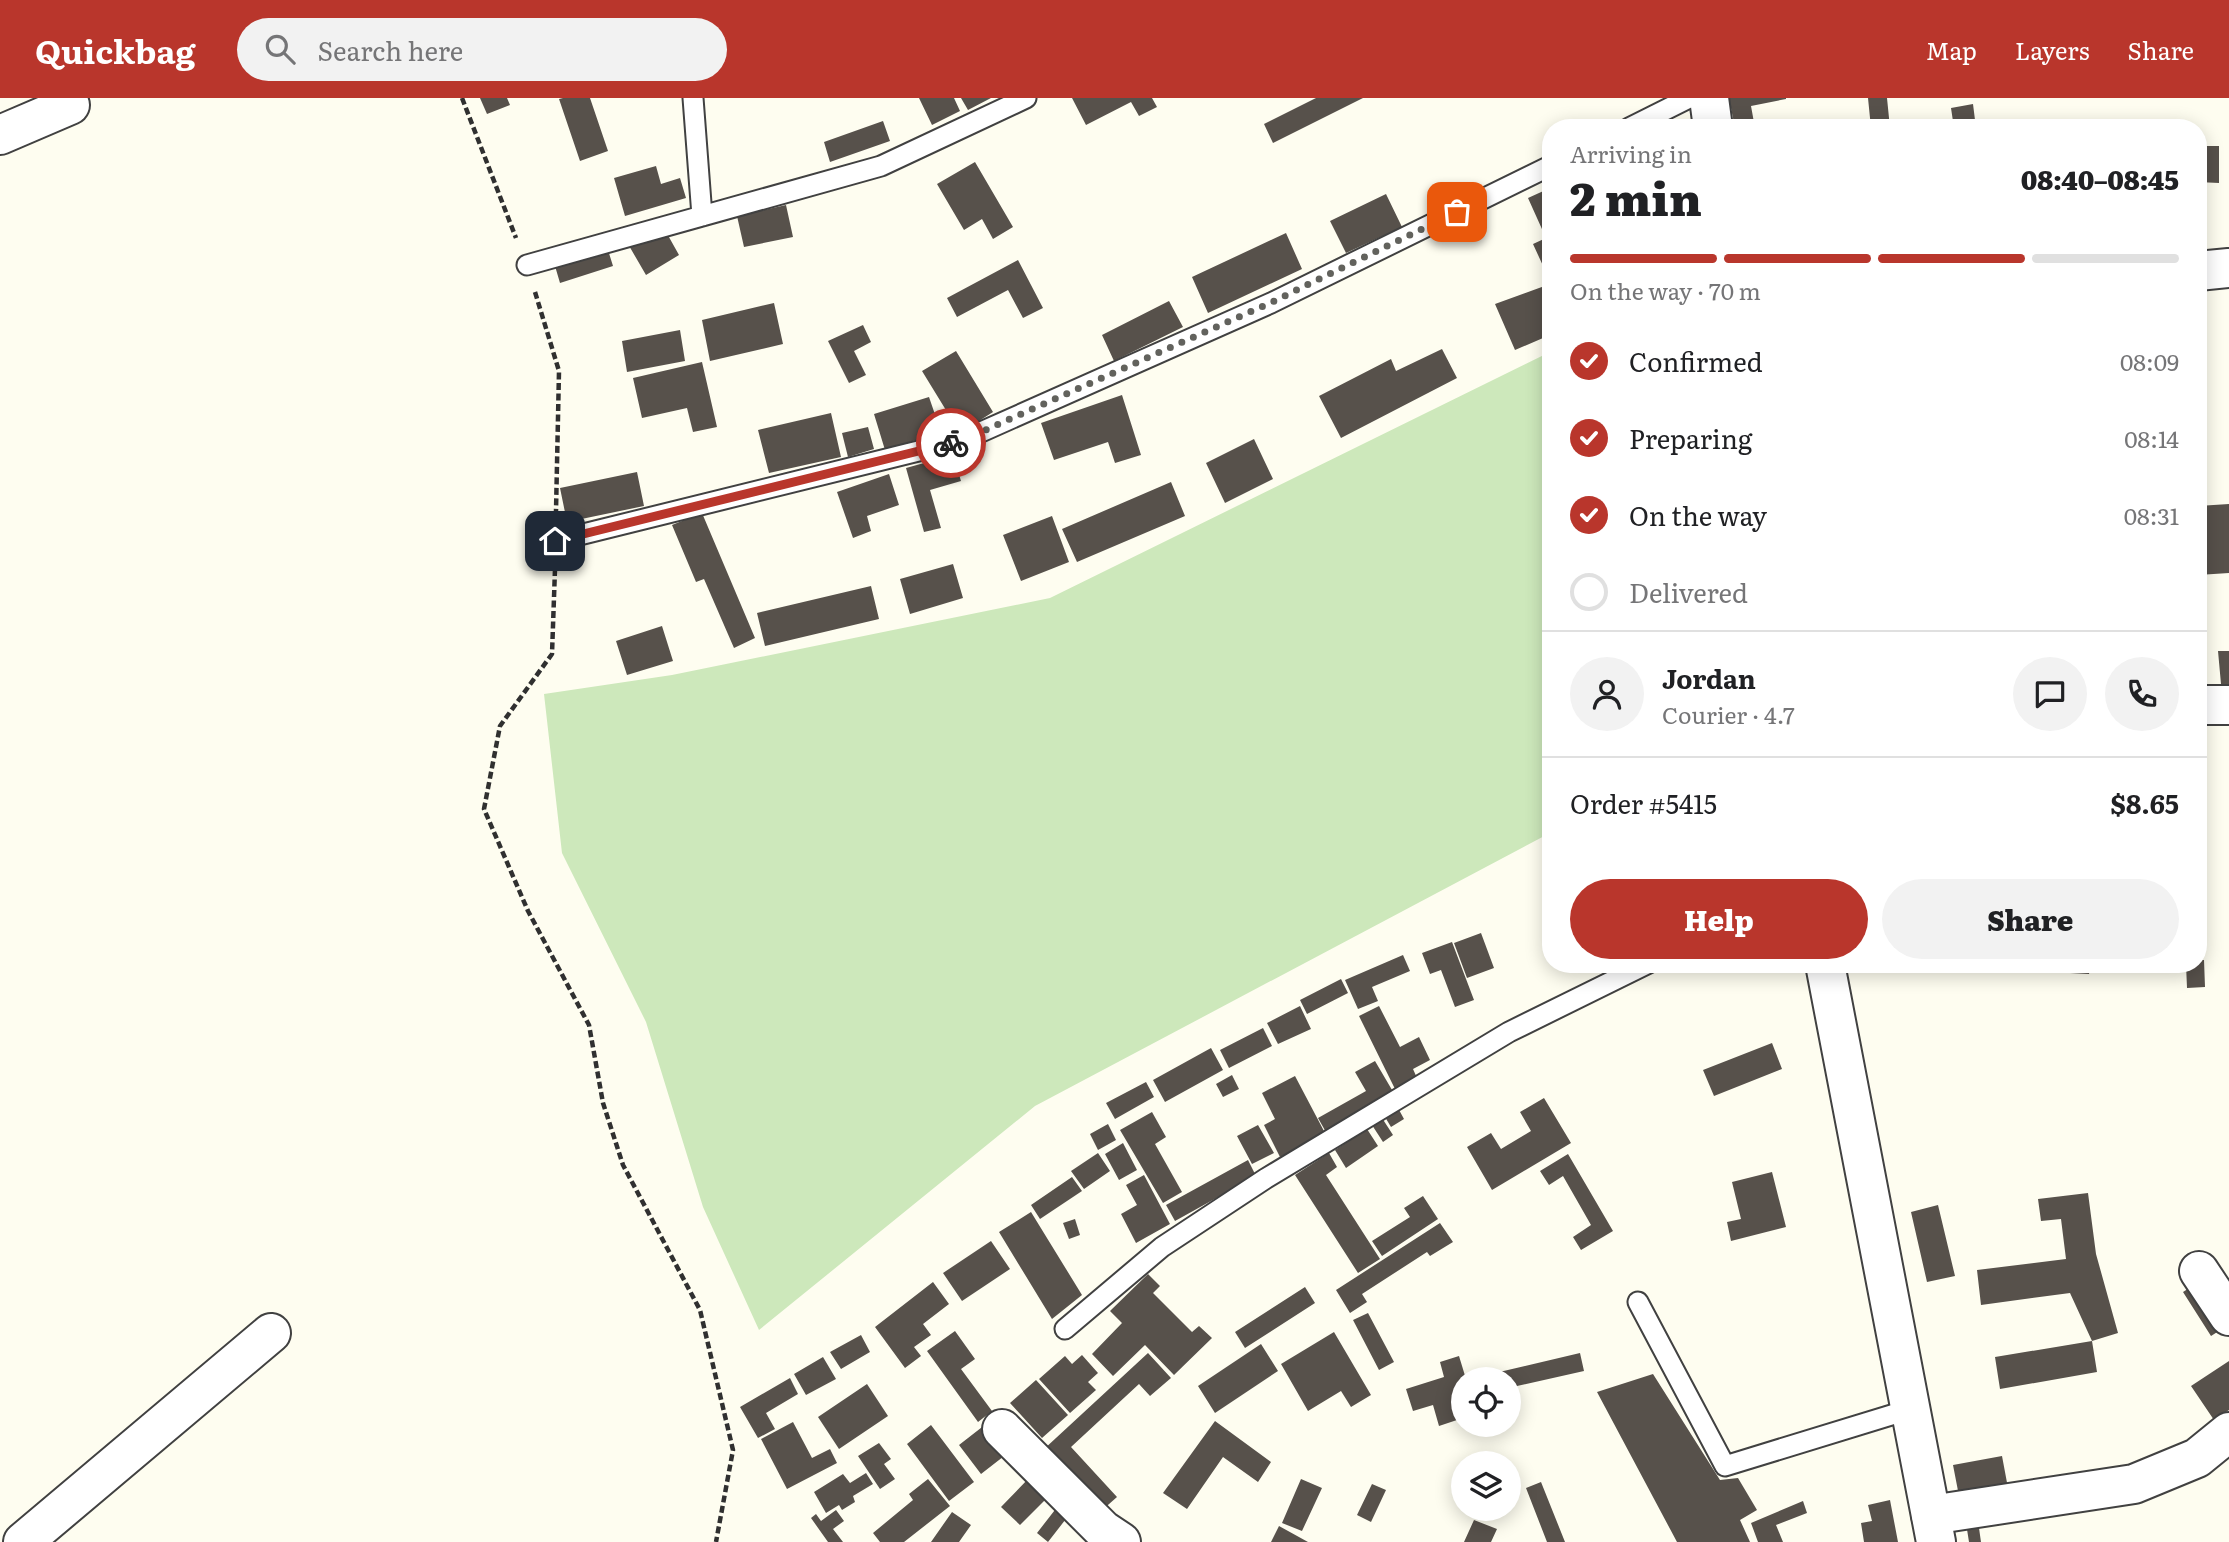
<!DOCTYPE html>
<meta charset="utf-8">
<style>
:root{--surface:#fff;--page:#f2f2f2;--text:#202124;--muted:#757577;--line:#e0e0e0;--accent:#b9362c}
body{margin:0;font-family:Literata,serif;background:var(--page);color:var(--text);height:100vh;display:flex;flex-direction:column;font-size:26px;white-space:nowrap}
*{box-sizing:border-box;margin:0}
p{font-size:23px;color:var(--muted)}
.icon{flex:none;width:38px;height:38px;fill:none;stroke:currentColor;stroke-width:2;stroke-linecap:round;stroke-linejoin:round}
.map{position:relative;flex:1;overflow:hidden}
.panel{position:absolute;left:1542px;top:21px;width:665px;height:854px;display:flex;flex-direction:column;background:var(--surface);border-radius:28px;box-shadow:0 4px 18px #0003}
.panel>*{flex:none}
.buttons{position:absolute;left:1451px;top:1269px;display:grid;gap:14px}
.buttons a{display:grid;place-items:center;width:70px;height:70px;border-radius:50%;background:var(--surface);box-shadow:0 4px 18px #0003;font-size:35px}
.pin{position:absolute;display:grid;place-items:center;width:60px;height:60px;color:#fff;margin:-30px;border-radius:14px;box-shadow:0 4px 10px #0006}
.courier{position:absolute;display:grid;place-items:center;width:70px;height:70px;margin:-35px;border:5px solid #b9362c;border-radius:50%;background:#fff;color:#222;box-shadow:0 2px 9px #0007}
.overview em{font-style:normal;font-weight:800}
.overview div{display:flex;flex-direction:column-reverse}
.overview{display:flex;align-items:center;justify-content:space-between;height:119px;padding:0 28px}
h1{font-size:46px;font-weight:800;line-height:52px}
.bar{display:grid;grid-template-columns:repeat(4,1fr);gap:10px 7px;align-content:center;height:84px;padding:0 28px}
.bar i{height:9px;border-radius:5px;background:var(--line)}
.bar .current{background:var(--accent)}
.bar p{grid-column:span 4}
.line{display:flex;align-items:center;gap:18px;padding:0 28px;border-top:2px solid var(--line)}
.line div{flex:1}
.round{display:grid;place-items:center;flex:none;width:74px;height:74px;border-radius:37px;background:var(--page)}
ol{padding:0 28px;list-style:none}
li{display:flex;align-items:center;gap:21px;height:77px}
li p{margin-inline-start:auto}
li .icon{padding:7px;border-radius:50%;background:var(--accent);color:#fff;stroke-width:4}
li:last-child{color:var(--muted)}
li i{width:38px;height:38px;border:4px solid var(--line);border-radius:50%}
.action{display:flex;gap:14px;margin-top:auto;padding:14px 28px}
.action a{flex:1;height:80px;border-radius:42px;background:var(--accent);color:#fff;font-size:28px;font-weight:800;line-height:80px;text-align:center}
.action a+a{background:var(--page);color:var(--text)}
header{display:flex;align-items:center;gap:42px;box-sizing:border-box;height:98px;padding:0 35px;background:var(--accent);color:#fff}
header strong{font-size:33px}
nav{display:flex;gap:38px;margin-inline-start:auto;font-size:24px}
.search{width:490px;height:63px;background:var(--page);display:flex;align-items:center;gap:18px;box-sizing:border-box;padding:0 24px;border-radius:38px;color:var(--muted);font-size:26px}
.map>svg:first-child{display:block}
</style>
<header>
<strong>Quickbag</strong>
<div class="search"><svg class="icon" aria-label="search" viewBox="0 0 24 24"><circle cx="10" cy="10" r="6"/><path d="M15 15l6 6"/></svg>Search here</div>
<nav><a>Map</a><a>Layers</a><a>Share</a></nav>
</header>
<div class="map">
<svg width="2229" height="1444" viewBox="0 0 2229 1444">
<rect width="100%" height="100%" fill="#fefdf0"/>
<!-- green -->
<path fill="#cde8bb" d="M1550,254V735L1035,1008L759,1232L703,1109L646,924L562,755L544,596L672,577L1050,500Z"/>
<!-- building -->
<path fill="#57514b" d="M480,0H507L510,7L487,16Z
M563,0H590L608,53L580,63L559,1Z
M919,0H954L960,13L932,27Z
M961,0H991L968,12Z
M1072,0H1152L1157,9L1139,18L1131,4L1086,27Z
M1316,0H1363L1273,45L1264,26Z
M1729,0H1786V1L1751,8L1755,30H1735Z
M1868,0H1887L1890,30H1871Z
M1973,6L1976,30H1954L1951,10Z
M883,23L890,43L830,64L824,44Z
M2198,48H2219V85L2198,84Z
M975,64L1013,129L993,141L982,121L964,132L937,86Z
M656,68L661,86L680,80L686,100L625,118L614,80Z
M1550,90V183L1533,146L1546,140L1528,100Z
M1386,96L1402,129L1346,155L1330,123Z
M786,107L793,139L744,149L737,118Z
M665,132L679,157L646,177L628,146Z
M1286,135L1302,171L1208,215L1192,179Z
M608,152L613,168L560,185L555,168Z
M1018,162L1043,210L1023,220L1008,192L957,219L947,200Z
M1550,186V237L1515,252L1495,206Z
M1169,203L1183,229L1114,263L1102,237Z
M774,205L783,246L710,263L702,222Z
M863,227L871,244L854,253L866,277L849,285L828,243Z
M680,232L685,263L627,274L622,243Z
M1442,251L1457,280L1341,340L1319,298L1391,261L1396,273Z
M956,253L993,314L960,335L922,273Z
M702,264L717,329L693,334L687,310L642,320L633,280Z
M1122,297L1141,357L1115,365L1108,344L1054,362L1041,325Z
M929,299L941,334L885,352L874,316Z
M831,315L841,359L769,375L758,332Z
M868,329L874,351L848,359L842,335Z
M1254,341L1273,381L1225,405L1206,365Z
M953,357L961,383L930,392L941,430L924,434L906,370Z
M637,374L644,408L567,424L560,390Z
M889,376L899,407L867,418L871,433L853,440L837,394Z
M1171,384L1185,418L1077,464L1062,431Z
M2229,406V475L2198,477V408Z
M702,415L755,540L734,550L704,481L696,484L672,427Z
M1052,418L1069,464L1021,483L1003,437Z
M953,466L963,500L910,516L900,481Z
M871,488L879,521L765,548L757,515Z
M662,528L673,563L627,577L616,543Z
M2218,553H2229V596L2222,597Z
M1481,835L1494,870L1467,880L1454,845Z
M1452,844L1474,902L1455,909L1441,872L1430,876L1422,855Z
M1403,857L1410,873L1372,889L1378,903L1358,911L1345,882Z
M2198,862H2204L2205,889L2187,890L2186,866H2198Z
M2014,866H2091L2089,876L2014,872Z
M1341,881L1348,895L1307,916L1300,902Z
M1300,908L1311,931L1278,946L1267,925Z
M1379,908L1400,949L1419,939L1430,962L1413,971L1417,980L1395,991L1359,918Z
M1263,930L1272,948L1229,970L1220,952Z
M1772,945L1782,971L1714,998L1703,972Z
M1211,950L1223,972L1165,1004L1153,982Z
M1375,963L1395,997L1327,1036L1318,1020L1366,993L1355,974Z
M1232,977L1239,991L1223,999L1216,986Z
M1295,978L1325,1035L1280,1059L1264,1027L1275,1021L1262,995Z
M1146,984L1154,999L1115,1021L1106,1005Z
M1544,1000L1571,1045L1492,1092L1467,1049L1491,1035L1501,1051L1531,1033L1520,1014Z
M1398,1010L1404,1021L1391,1029L1385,1019Z
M1152,1014L1166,1039L1155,1046L1182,1094L1163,1105L1120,1032Z
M1382,1020L1393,1037L1383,1044L1372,1027Z
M1108,1026L1116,1042L1098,1052L1090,1036Z
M1258,1027L1274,1055L1252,1066L1237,1038Z
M1367,1031L1378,1048L1346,1070L1335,1052Z
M1123,1045L1137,1072L1119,1082L1105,1056Z
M1098,1055L1110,1073L1084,1091L1071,1073Z
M1329,1055L1337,1069L1326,1077L1380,1161L1358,1175L1295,1077Z
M1568,1056L1613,1133L1581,1152L1573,1139L1591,1127L1563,1078L1549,1087L1540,1073Z
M1248,1062L1256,1078L1175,1123L1166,1107Z
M1772,1074L1786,1129L1731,1143L1727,1124L1741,1121L1732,1084Z
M1144,1077L1170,1126L1136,1145L1121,1116L1137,1107L1126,1087Z
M1072,1079L1082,1093L1040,1121L1031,1107Z
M2088,1095L2096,1156L2118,1235L2092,1243L2097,1274L2000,1291L1995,1259L2092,1243L2070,1195L1981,1207L1977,1172L2066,1161L2061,1121L2041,1123L2038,1101Z
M1423,1098L1438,1121L1382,1158L1372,1143L1410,1119L1404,1110Z
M1938,1107L1955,1178L1927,1184L1911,1114Z
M1031,1114L1082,1197L1052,1221L999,1134Z
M1075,1121L1080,1137L1069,1141L1063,1125Z
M1440,1125L1453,1144L1430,1158L1427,1154L1362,1196L1367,1204L1350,1215L1336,1192Z
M991,1143L1010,1171L962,1203L943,1175Z
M1148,1176L1160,1188L1153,1195L1192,1234L1199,1228L1212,1240L1174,1277L1145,1247L1113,1278L1092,1256L1122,1225L1110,1213Z
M933,1184L949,1206L923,1226L931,1237L914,1249L921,1258L905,1270L875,1229Z
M2194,1187L2222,1231L2211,1238L2183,1194Z
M1305,1189L1315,1205L1245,1250L1235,1234Z
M1368,1215L1394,1264L1379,1272L1353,1222Z
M955,1233L975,1261L961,1271L992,1313L978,1324L927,1253Z
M1334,1234L1371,1297L1351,1309L1341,1293L1308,1313L1281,1266Z
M861,1237L870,1254L841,1271L830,1254Z
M1261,1246L1278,1273L1215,1315L1198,1288Z
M1148,1255L1171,1280L1150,1298L1139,1286L1071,1349L1117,1399L1100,1414L1043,1352Z
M1580,1255L1584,1273L1508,1290V1281H1478V1279Z
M1082,1257L1098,1275L1088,1284L1096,1292L1070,1315L1039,1281L1065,1258L1072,1266Z
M1459,1258L1466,1281H1463V1320L1439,1328L1433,1307L1413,1313L1406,1291L1444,1279L1440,1264Z
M823,1259L836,1281L806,1297L794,1276Z
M2229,1263V1312L2214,1322L2191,1288Z
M1653,1276L1720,1382L1738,1380L1757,1412L1740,1422L1750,1444H1677L1597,1294Z
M790,1280L798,1296L766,1315L775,1331L758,1340L740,1309Z
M1036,1282L1068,1317L1042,1340L1010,1305Z
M867,1286L888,1318L839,1351L818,1319Z
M1215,1323L1271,1364L1258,1384L1223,1359L1187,1411L1163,1395Z
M793,1324L812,1360L830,1351L837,1365L787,1391L761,1341Z
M986,1326L1008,1355L981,1376L959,1347Z
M931,1327L974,1384L949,1403L907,1346Z
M879,1345L891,1361L884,1366L895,1381L880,1391L858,1358Z
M2002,1358L2008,1390L1959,1398L1953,1367Z
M866,1375L873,1386L853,1398L855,1404L842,1412L839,1407L826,1415L814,1394L843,1376L850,1385Z
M1029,1380L1049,1398L1020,1427L1001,1409Z
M928,1381L950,1408L904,1444H880L873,1435L913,1402L909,1396Z
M1301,1381L1322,1390L1302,1433L1282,1425Z
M1541,1384L1565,1444H1547L1526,1390Z
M1372,1386L1386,1392L1371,1424L1357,1417Z
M1890,1402L1898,1444H1864L1861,1425L1872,1423L1868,1407Z
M1803,1403L1807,1415L1776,1427L1783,1444H1758L1751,1425Z
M1058,1408L1069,1417L1048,1444L1037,1435Z
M836,1412L844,1423L833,1431L843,1444H828L811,1420L816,1416L821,1423Z
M952,1414L971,1427L959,1444H931Z
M1474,1422L1497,1431L1491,1444H1464Z
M1978,1423L1981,1444H1969L1966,1425Z
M1279,1428L1308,1444H1271Z"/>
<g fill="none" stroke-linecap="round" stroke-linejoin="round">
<defs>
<path id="service" d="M693,0L702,118
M1629,30L1689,0
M527,167L881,68L1026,0
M555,443L963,342L1271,205L1550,68
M1638,1204L1725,1368L1911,1311
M1065,1231L1162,1149L1265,1081L1509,934L1647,866"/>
<path id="minor" d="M0,37L70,7
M2198,173L2229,170
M2198,607H2229
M2199,1173L2229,1218
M1002,1331L1103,1432L1121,1444
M1931,1417L2134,1386L2197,1360L2229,1334
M23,1444L271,1235"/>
<path id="tertiary" d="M1709,0L1713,30
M1825,866L1936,1444"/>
</defs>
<!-- service casing -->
<use href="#service" stroke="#414141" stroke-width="23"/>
<!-- minor casing -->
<use href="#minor" stroke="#414141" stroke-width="42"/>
<!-- tertiary casing -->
<use href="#tertiary" stroke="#414141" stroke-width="42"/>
<!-- path -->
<path stroke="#303030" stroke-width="4.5" stroke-dasharray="7 3.5" stroke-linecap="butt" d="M462,0L516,140
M535,194L559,273L556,413
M555,471L552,556L500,628L484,711L528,813L589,927L603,1005L623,1067L700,1212L733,1352L716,1444"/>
<!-- service -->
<use href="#service" stroke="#fff" stroke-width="19"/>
<!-- minor -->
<use href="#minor" stroke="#fff" stroke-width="38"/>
<!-- tertiary -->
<use href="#tertiary" stroke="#fff" stroke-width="38"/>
</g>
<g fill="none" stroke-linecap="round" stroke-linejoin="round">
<!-- done -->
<path stroke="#62625d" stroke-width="7" stroke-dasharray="0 12.6" d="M951,345L963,342L1270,205L1457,114"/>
<!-- route -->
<path stroke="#b9362c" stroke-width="9" d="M555,443L951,345"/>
</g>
</svg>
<div class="buttons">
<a><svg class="icon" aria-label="locate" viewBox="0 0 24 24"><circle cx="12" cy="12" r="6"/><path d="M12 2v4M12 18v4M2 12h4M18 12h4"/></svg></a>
<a><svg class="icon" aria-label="layers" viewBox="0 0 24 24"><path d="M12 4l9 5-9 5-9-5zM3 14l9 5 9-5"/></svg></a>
</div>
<div class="pin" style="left:1457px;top:114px;background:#ea580c"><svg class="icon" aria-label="bag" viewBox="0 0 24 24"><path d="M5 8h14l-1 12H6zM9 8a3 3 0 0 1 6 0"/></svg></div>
<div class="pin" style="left:555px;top:443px;background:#1f2937"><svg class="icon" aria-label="home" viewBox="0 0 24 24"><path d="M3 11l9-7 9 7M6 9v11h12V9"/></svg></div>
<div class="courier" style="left:951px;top:345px"><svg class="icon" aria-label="bike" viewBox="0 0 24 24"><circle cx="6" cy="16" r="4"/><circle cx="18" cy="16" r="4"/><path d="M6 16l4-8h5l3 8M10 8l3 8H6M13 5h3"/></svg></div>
<section class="panel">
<div class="overview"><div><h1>2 min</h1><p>Arriving in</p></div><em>08:40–08:45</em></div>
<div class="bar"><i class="current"></i><i class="current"></i><i class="current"></i><i></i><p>On the way · 70 m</p></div>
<ol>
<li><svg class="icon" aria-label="check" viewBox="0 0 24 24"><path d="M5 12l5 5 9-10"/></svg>Confirmed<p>08:09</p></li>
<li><svg class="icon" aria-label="check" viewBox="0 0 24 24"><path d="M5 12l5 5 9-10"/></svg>Preparing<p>08:14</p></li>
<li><svg class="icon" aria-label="check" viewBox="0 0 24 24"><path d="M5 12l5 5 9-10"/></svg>On the way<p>08:31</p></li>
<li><i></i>Delivered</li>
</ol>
<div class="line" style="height:126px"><a class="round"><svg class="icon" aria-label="person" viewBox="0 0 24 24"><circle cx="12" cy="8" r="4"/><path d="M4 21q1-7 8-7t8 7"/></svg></a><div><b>Jordan</b><p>Courier · 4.7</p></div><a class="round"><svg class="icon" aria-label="chat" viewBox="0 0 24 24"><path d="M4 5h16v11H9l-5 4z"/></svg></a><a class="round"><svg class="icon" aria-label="phone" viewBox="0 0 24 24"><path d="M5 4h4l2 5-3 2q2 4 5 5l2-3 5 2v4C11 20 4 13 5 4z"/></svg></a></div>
<div class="line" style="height:91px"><div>Order #5415</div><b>$8.65</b></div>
<div class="action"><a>Help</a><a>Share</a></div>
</section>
</div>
